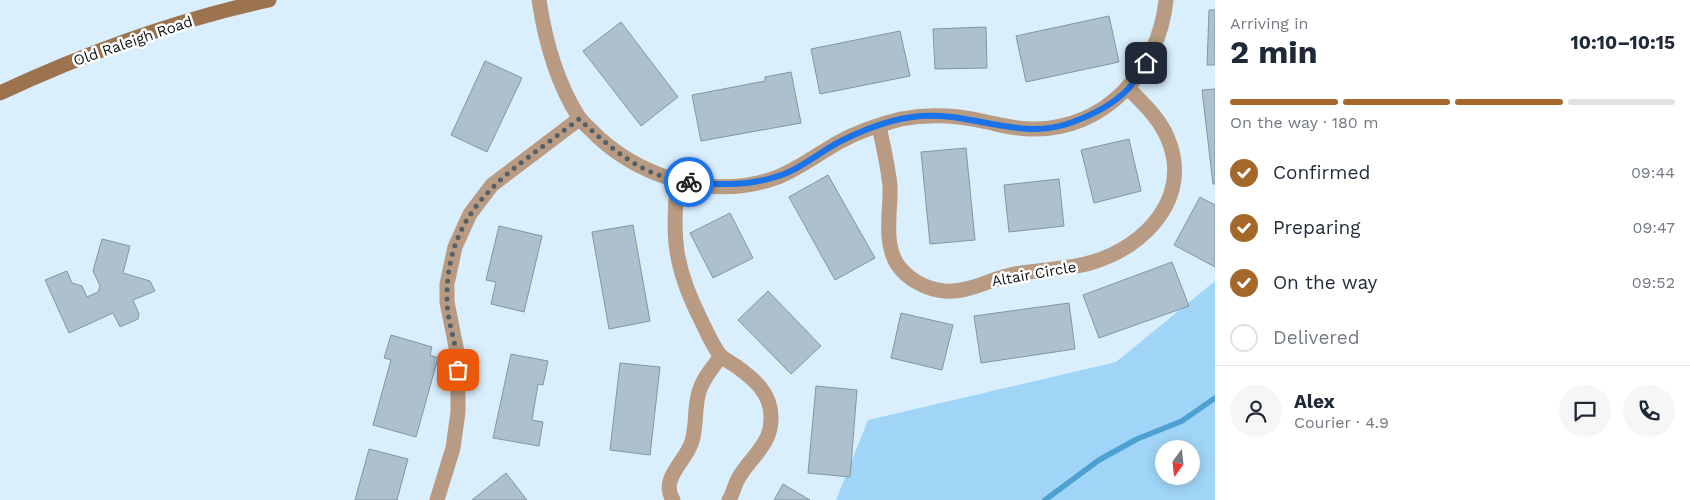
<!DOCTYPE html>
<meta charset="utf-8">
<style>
:root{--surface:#fff;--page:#f6f6f7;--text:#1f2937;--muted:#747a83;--line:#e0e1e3;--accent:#a4682a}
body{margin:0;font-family:"Work Sans",sans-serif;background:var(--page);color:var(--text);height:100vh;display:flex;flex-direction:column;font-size:19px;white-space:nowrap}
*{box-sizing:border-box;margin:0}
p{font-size:16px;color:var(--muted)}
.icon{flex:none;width:28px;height:28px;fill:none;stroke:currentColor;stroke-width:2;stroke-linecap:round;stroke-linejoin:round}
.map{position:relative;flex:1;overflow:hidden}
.drawer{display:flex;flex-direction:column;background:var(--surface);width:475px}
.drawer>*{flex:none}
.needle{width:32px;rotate:195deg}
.buttons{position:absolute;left:1155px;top:440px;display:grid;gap:10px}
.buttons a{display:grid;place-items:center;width:45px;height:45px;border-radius:50%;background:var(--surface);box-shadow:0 2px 12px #0003;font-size:25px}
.pin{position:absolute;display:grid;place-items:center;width:42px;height:42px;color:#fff;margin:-21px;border-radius:10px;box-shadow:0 2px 8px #0006}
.courier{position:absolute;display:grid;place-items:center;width:50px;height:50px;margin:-25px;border:4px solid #1a73e8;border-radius:50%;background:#fff;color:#222;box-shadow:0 1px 6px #0007}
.overview em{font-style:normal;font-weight:700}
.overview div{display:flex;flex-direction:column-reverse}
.overview{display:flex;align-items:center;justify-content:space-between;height:85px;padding:0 15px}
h1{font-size:32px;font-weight:700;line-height:38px}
.bar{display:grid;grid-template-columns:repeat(4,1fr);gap:8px 5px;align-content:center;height:60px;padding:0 15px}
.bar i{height:6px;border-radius:4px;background:var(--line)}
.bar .on{background:var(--accent)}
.bar p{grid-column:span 4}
.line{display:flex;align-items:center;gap:12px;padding:0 15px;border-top:1px solid var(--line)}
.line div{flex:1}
.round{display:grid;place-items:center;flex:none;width:52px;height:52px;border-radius:26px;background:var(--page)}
ol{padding:0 15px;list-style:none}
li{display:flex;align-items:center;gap:15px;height:55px}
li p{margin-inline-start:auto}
li .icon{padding:5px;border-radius:50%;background:var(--accent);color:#fff;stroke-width:4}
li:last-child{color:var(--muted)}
li i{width:28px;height:28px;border:2px solid var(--line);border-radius:50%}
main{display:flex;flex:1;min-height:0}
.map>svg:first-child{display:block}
</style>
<main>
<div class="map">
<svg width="1215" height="500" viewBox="0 0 1215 500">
<rect width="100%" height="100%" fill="#daeffd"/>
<!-- green -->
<path fill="#a0d5f7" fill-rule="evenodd" d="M1215,281V500H836L868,420L1116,362ZM1164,449H1191V476H1164Z"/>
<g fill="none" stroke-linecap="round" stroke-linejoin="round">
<!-- stream -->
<path stroke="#4da0d1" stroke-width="5.5" d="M1045,500L1099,460L1137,439L1182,421L1215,398"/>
</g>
<!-- building -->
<path fill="#acc0ce" stroke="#8295a2" d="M1209,10H1215V65H1207Z
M1109,16L1119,62L1026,82L1016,36Z
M621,22L678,97L641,126L583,51Z
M986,27L987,68L935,69L933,29Z
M900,31L910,76L820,94L811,49Z
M485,61L522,78L487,152L451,135Z
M791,72L801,123L701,141L692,95L765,81V77Z
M1215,89V184H1213L1202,90Z
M1129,139L1141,191L1094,203L1081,150Z
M966,148L975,240L930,244L921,152Z
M828,175L875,258L835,280L789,197Z
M1059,179L1064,226L1009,232L1004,185Z
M1200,197L1215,205V267L1174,245Z
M730,213L753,258L713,278L690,233Z
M633,225L650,321L609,329L592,232Z
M499,226L542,236L524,312L491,304L496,282L486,280Z
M102,239L130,246L123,273L150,281L155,291L133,300L139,314L138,319L120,327L113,313L69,333L45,280L67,271L72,283L82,286L87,297L98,292L100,286L93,271Z
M1172,262L1189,306L1099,338L1083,295Z
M768,291L821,346L791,374L738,320Z
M1069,303L1075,349L981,363L974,316Z
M901,313L953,325L942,370L891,358Z
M391,335L432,347L430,355L438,358L416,437L373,425L391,360L384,358Z
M511,354L548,361L543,385L538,384L532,420L543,422L539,446L493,438Z
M620,363L660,367L650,455L610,450Z
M816,386L857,390L850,477L808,473Z
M369,449L408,459L397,500H355Z
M506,473L527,500H472Z
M783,484L810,500H774Z"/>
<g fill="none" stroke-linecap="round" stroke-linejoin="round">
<!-- minor -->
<path stroke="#b89b82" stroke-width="15" d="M539,0C545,40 556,81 578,116C583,124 592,130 598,137C645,180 717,200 778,177C800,168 818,154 839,142C857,132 881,124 901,119C928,114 955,115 982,121C998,124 1014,129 1031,129C1105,131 1159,70 1166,0
M879,126C883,146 888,165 890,186C891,211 883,241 897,264C907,279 927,290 945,291C969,293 992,278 1015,274C1041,269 1068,270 1093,262C1146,246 1192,197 1168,139C1160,119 1144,104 1129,89
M678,181C671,236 675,268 700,318C706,330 712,345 720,355C724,359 731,363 736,366C754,379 771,393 771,417C772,445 750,457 738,479C734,486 733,494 729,500
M437,500L453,448L458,412V357L447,302V284L455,247L470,214L492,185L579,119
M673,500C659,478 687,461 692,441C697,425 694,408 699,392C703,378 713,367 721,356"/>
<!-- secondary -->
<path stroke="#9d734e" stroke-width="15" d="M0,93C86,53 176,20 269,0"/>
</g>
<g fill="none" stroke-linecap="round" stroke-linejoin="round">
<!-- done -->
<path stroke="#546068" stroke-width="5" stroke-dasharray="0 9" d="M458,370C458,346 447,324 447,299C446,203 513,171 579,119C611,148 643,178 689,182"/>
<!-- route -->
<path stroke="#1a73e8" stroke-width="6" d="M689,182C718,185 747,186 775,177C800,170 819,152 841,141C865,129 894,118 921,116C971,112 1021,141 1070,123C1090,116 1114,104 1129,88C1135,81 1140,71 1146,63"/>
</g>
<g text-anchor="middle" stroke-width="5" stroke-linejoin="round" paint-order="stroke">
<!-- street labels -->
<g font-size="15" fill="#0c1317" stroke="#fff">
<text transform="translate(133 41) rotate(-19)" y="5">Old Raleigh Road</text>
<text transform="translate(1034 274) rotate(-10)" y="5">Altair Circle</text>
</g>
</g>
</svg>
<div class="buttons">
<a><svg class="needle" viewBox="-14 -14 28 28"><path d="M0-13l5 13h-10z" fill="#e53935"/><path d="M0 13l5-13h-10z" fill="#747a83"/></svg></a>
</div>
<div class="pin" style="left:458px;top:370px;background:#ea580c"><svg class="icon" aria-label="bag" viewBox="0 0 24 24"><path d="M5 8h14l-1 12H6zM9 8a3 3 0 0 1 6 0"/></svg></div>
<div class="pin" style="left:1146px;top:63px;background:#1f2937"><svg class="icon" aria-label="home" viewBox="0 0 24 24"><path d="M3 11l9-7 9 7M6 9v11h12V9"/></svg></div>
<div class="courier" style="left:689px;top:182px"><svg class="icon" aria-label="bike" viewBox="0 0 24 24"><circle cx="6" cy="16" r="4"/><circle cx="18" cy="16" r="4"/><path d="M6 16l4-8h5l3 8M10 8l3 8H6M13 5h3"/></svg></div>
</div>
<section class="drawer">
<div class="overview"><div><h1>2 min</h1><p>Arriving in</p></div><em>10:10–10:15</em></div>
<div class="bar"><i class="on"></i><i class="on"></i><i class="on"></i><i></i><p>On the way · 180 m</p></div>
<ol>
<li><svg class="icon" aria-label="check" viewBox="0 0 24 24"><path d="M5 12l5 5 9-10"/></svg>Confirmed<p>09:44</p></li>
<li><svg class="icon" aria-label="check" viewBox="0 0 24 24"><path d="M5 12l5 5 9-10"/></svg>Preparing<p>09:47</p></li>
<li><svg class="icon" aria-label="check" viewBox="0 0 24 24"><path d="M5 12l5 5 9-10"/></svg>On the way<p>09:52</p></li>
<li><i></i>Delivered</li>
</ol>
<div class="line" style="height:90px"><a class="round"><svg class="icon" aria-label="person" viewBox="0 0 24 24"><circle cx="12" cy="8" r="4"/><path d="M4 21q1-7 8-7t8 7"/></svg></a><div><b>Alex</b><p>Courier · 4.9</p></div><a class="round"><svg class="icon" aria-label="chat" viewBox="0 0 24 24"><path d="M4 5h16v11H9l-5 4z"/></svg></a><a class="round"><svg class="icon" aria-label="phone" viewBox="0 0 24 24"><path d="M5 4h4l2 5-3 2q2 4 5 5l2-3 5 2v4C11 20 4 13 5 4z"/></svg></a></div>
</section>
</main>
